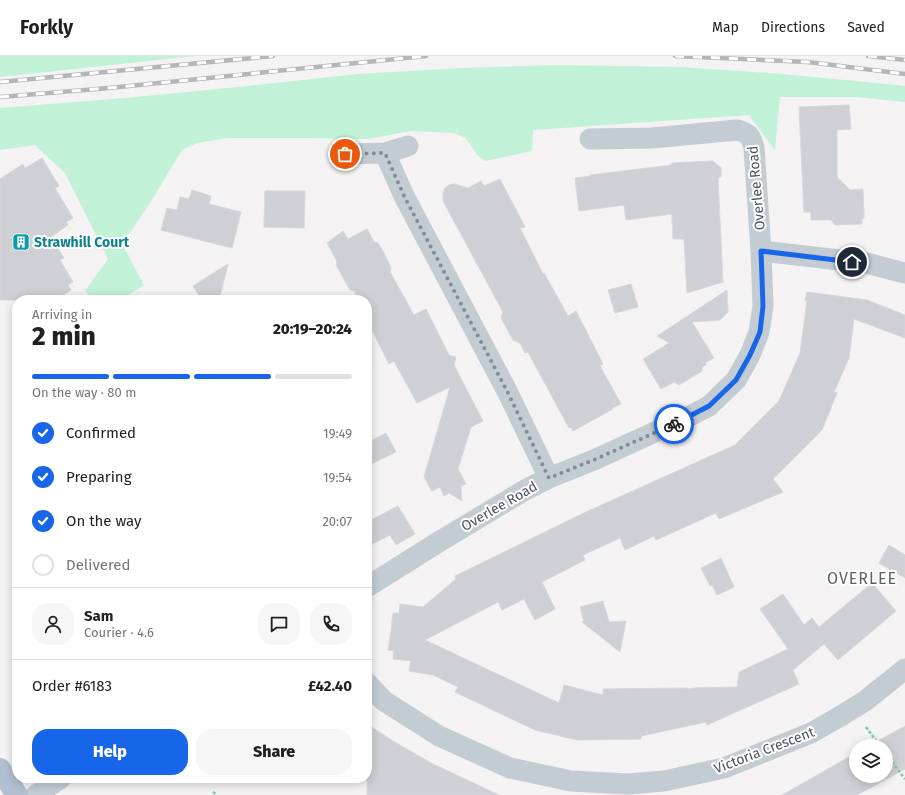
<!DOCTYPE html>
<meta charset="utf-8">
<style>
:root{--surface:#fff;--page:#f6f6f6;--text:#202124;--muted:#757577;--line:#e0e0e0;--accent:#1765e8}
body{margin:0;font-family:"Fira Sans",sans-serif;background:var(--page);color:var(--text);height:100vh;display:flex;flex-direction:column;font-size:15px;white-space:nowrap}
*{box-sizing:border-box;margin:0}
p{font-size:13px;color:var(--muted)}
.icon{flex:none;width:22px;height:22px;fill:none;stroke:currentColor;stroke-width:2;stroke-linecap:round;stroke-linejoin:round}
.map{position:relative;flex:1;overflow:hidden}
.panel{position:absolute;left:12px;top:239px;width:360px;height:488px;display:flex;flex-direction:column;background:var(--surface);border-radius:16px;box-shadow:0 2px 10px #0003}
.panel>*{flex:none}
.controls{position:absolute;left:849px;top:683px;display:grid;gap:8px}
.controls a{display:grid;place-items:center;width:44px;height:44px;border-radius:50%;background:var(--surface);box-shadow:0 2px 10px #0003;font-size:20px}
.pin{position:absolute;display:grid;place-items:center;width:34px;height:34px;color:#fff;margin:-17px;border:2px solid #fff;border-radius:50%;box-shadow:0 1px 4px #0007}
.courier{position:absolute;display:grid;place-items:center;width:40px;height:40px;margin:-20px;border:3px solid #1765e8;border-radius:50%;background:#fff;color:#222;box-shadow:0 1px 5px #0007}
.headline em{font-style:normal;font-weight:800}
.headline div{display:flex;flex-direction:column-reverse}
.headline{display:flex;align-items:center;justify-content:space-between;height:68px;padding:0 20px}
h1{font-size:26px;font-weight:800;line-height:30px}
.bar{display:grid;grid-template-columns:repeat(4,1fr);gap:6px 4px;align-content:center;height:48px;padding:0 20px}
.bar i{height:5px;border-radius:3px;background:var(--line)}
.bar .active{background:var(--accent)}
.bar p{grid-column:span 4}
.line{display:flex;align-items:center;gap:10px;padding:0 20px;border-top:1px solid var(--line)}
.line div{flex:1}
.round{display:grid;place-items:center;flex:none;width:42px;height:42px;border-radius:16px;background:var(--page)}
ol{padding:0 20px;list-style:none}
li{display:flex;align-items:center;gap:12px;height:44px}
li p{margin-inline-start:auto}
li .icon{padding:4px;border-radius:50%;background:var(--accent);color:#fff;stroke-width:4}
li:last-child{color:var(--muted)}
li i{width:22px;height:22px;border:2px solid var(--line);border-radius:50%}
.button{display:flex;gap:8px;margin-top:auto;padding:8px 20px}
.button a{flex:1;height:46px;border-radius:16px;background:var(--accent);color:#fff;font-size:16px;font-weight:800;line-height:46px;text-align:center}
.button a+a{background:var(--page);color:var(--text)}
header{display:flex;align-items:center;gap:24px;box-sizing:border-box;height:56px;padding:0 20px;background:var(--surface);border-bottom:1px solid var(--line)}
header strong{font-size:19px}
nav{display:flex;gap:22px;margin-inline-start:auto;font-size:14px}
.map>svg:first-child{display:block}
</style>
<header>
<strong>Forkly</strong>
<nav><a>Map</a><a>Directions</a><a>Saved</a></nav>
</header>
<div class="map">
<svg width="905" height="739" viewBox="0 0 905 739">
<rect width="100%" height="100%" fill="#f4f2f2"/>
<!-- green -->
<path fill="#c1f1d7" d="M0,0H195L0,21Z
M559,9L681,11L782,18L897,29L905,30V46L857,41H780L775,94L749,59L533,74L532,95L486,105L478,100L466,82L454,77L410,75L368,83L313,82H227L197,87L182,94L150,147L122,188L144,229L121,244H95L85,235L108,203L65,117L35,89L0,94V52L125,42L238,31L358,18L461,12Z"/>
<!-- building -->
<path fill="#ced0d6" stroke="#d6d7dd" d="M849,49L851,73L837,74V121L850,134L863,133L864,162L862,163V168L835,169L831,164H811V156H804L799,51Z
M42,102L59,130L55,132L73,162L66,166L68,169L51,181L64,202L60,204L73,226L68,229L71,234L56,244H0V123L23,108L25,112Z
M713,105L721,112V120L718,123L723,226L687,237L684,183H673L672,158L626,164L624,149L579,155L575,122L590,120V119L672,109V107Z
M500,123L525,171L520,172L543,218L544,217L568,260L576,255L603,308L600,310L621,348L612,352L613,353L573,375L571,371L569,372L528,296L525,297L520,287L513,284L501,262L503,256L443,145V136L445,132L449,129L455,128L468,132L481,125L484,130Z
M192,134L211,140L209,148L241,156L232,192L161,174L167,152L177,154L180,141L189,143Z
M265,135H305L304,172L264,171Z
M367,173L374,186L378,187L383,195L391,212L390,216L414,259L426,253L449,299L456,301L454,309L483,365L471,371L458,413L466,428L461,430L462,445L449,437L444,440L440,431L432,435L424,421L450,331L417,347L394,305L389,308L367,264V244H359L354,235L350,234L336,209L337,205L327,187L343,175L348,183Z
M228,208L219,244H202L193,230Z
M631,228L638,251L615,257L608,234Z
M727,234L728,256L720,264L692,266L714,302L705,307L706,309L702,311V315L679,329L674,326L661,333L643,303L669,287L657,280Z
M807,236L867,244L905,259V282L854,263L849,302L834,336L837,337L822,374L773,423L783,436L719,463L716,457L656,484L654,480L625,494L620,482L583,499L585,504L542,526L555,553L535,564L524,543L502,554L498,546L425,584L559,647L564,629L603,639V633L687,632L688,633L695,632L737,631L739,616L788,593L760,553L783,538L804,569L812,562L819,571L872,527L896,555L838,604L824,588L793,614L799,628L707,669L706,666L641,680V683L577,684L535,674L455,636L458,631L433,619L409,615L411,605L393,603L394,595L388,594L391,575L393,557H399L400,548L423,551L456,523L455,520L588,455L735,389L779,345L800,297L807,245L805,244Z
M386,377L396,396L367,410V387Z
M398,450L415,478L396,489L390,479L367,491V466Z
M889,489L905,499V522L879,507Z
M721,502L734,531L717,539L712,529L710,530L701,512Z
M603,545L609,566L626,565L620,596L582,566H584L580,551Z
M367,668L393,685L433,708L499,739H367Z
M905,670V713L857,739H782L856,697V720H886V690H869Z"/>
<g fill="none" stroke-linecap="round" stroke-linejoin="round">
<!-- path -->
<path stroke="#78d0aa" stroke-width="2.5" stroke-dasharray="3 2" stroke-linecap="butt" d="M866,671L880,690
M886,698L905,723
M213,736L217,739"/>
<!-- street -->
<path stroke="#c3cbd3" stroke-width="21" d="M385,97L404,140L507,335L549,422
M345,98L385,97L408,90
M761,195L866,207L905,217
M367,531L437,487L525,434L549,422L596,403L690,360L709,350L736,324L750,299L759,276L763,250L761,195L754,92C751,80 749,77 737,74L652,82L590,83
M367,627L384,645L439,680L510,712L571,725L628,728L664,725L724,712L811,677L839,661L865,645L905,613
M36,739L61,722"/>
<!-- primary -->
<path stroke="#b1bfd0" stroke-width="22" d="M0,713L17,739"/>
<defs>
<path id="rail" d="M675,0L808,6L905,18
M868,0L905,4
M0,26L273,0
M0,41L109,32L426,0"/>
</defs>
<!-- rail casing -->
<use href="#rail" stroke="#b4b6bc" stroke-width="4.5"/>
<!-- rail -->
<use href="#rail" stroke="#fff" stroke-width="3" stroke-dasharray="9" stroke-linecap="butt"/>
</g>
<g fill="none" stroke-linecap="round" stroke-linejoin="round">
<!-- done -->
<path stroke="#858b93" stroke-width="4" stroke-dasharray="0 7.2" d="M345,98L385,97L404,140L507,335L549,422L596,403L674,368"/>
<!-- route -->
<path stroke="#1765e8" stroke-width="5" d="M674,368L709,350L736,324L750,299L760,276L763,250L761,195L852,206"/>
</g>
<!-- icons -->
<defs>
<symbol id="building-square" viewBox="-11 -11 22 22"><rect x="-9" y="-9" width="18" height="18" rx="4" fill="#0f9aa8" stroke="#fff"/><path d="M-4-6H4V6H1V3H-1V6H-4ZM-2.5-4.3h1.7v1.8h-1.7ZM.8-4.3h1.7v1.8H.8ZM-2.5-1h1.7V.8h-1.7ZM.8-1h1.7V.8H.8Z" fill="#fff"/></symbol>
</defs>
<g fill-rule="evenodd">
<use href="#building-square" x="11" y="176" width="20" height="20"/>
</g>
<g text-anchor="middle" stroke-width="4" stroke-linejoin="round" paint-order="stroke">
<!-- street labels -->
<g font-size="14" fill="#495360" stroke="#fff">
<text transform="translate(756 132) rotate(-95)" y="5">Overlee Road</text>
<text transform="translate(499 450) rotate(-30)" y="5">Overlee Road</text>
<text transform="translate(764 694) rotate(-21)" y="5">Victoria Crescent</text>
</g>
<!-- culture labels -->
<g font-size="14" font-weight="bold" fill="#0d838f" stroke="#fff" text-anchor="start">
<text x="34" y="191">Strawhill Court</text>
</g>
<!-- quarter labels -->
<g font-size="16" letter-spacing="1" fill="#5e6167" stroke="#fff">
<text x="862" y="528">OVERLEE</text>
</g>
</g>
</svg>
<div class="controls">
<a><svg class="icon" aria-label="layers" viewBox="0 0 24 24"><path d="M12 4l9 5-9 5-9-5zM3 14l9 5 9-5"/></svg></a>
</div>
<div class="pin" style="left:345px;top:98px;background:#ea580c"><svg class="icon" aria-label="bag" viewBox="0 0 24 24"><path d="M5 8h14l-1 12H6zM9 8a3 3 0 0 1 6 0"/></svg></div>
<div class="pin" style="left:852px;top:206px;background:#1f2937"><svg class="icon" aria-label="home" viewBox="0 0 24 24"><path d="M3 11l9-7 9 7M6 9v11h12V9"/></svg></div>
<div class="courier" style="left:674px;top:368px"><svg class="icon" aria-label="bike" viewBox="0 0 24 24"><circle cx="6" cy="16" r="4"/><circle cx="18" cy="16" r="4"/><path d="M6 16l4-8h5l3 8M10 8l3 8H6M13 5h3"/></svg></div>
<section class="panel">
<div class="headline"><div><h1>2 min</h1><p>Arriving in</p></div><em>20:19–20:24</em></div>
<div class="bar"><i class="active"></i><i class="active"></i><i class="active"></i><i></i><p>On the way · 80 m</p></div>
<ol>
<li><svg class="icon" aria-label="check" viewBox="0 0 24 24"><path d="M5 12l5 5 9-10"/></svg>Confirmed<p>19:49</p></li>
<li><svg class="icon" aria-label="check" viewBox="0 0 24 24"><path d="M5 12l5 5 9-10"/></svg>Preparing<p>19:54</p></li>
<li><svg class="icon" aria-label="check" viewBox="0 0 24 24"><path d="M5 12l5 5 9-10"/></svg>On the way<p>20:07</p></li>
<li><i></i>Delivered</li>
</ol>
<div class="line" style="height:72px"><a class="round"><svg class="icon" aria-label="person" viewBox="0 0 24 24"><circle cx="12" cy="8" r="4"/><path d="M4 21q1-7 8-7t8 7"/></svg></a><div><b>Sam</b><p>Courier · 4.6</p></div><a class="round"><svg class="icon" aria-label="chat" viewBox="0 0 24 24"><path d="M4 5h16v11H9l-5 4z"/></svg></a><a class="round"><svg class="icon" aria-label="phone" viewBox="0 0 24 24"><path d="M5 4h4l2 5-3 2q2 4 5 5l2-3 5 2v4C11 20 4 13 5 4z"/></svg></a></div>
<div class="line" style="height:52px"><div>Order #6183</div><b>£42.40</b></div>
<div class="button"><a>Help</a><a>Share</a></div>
</section>
</div>
